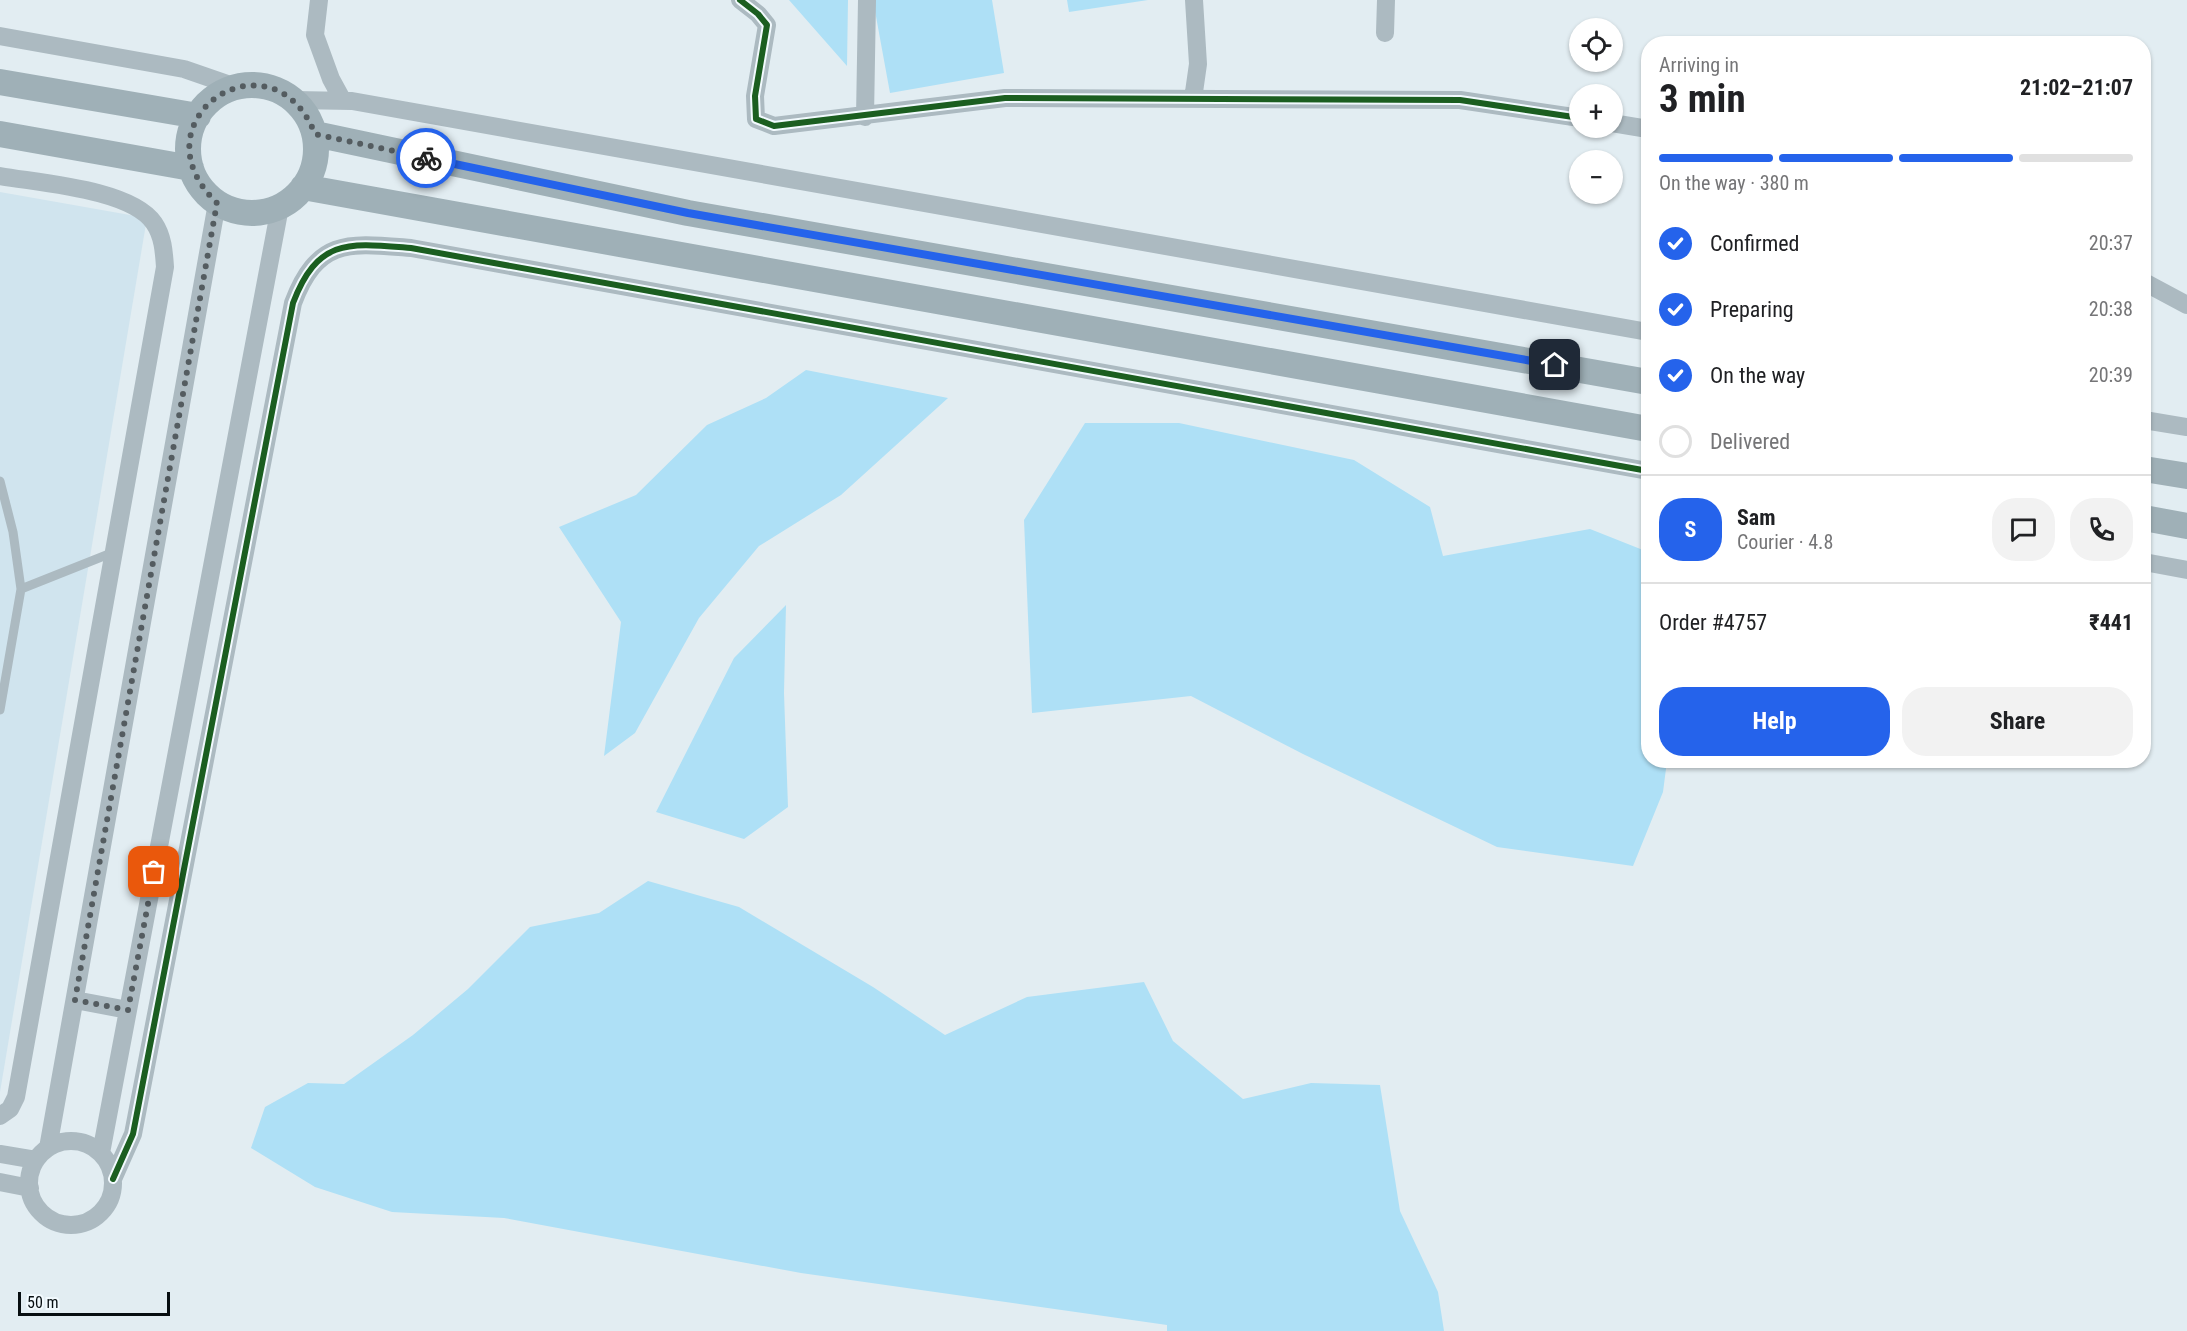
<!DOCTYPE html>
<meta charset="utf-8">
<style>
:root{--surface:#fff;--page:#f2f2f2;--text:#202124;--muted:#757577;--line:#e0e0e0;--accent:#2563eb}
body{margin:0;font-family:"Roboto Condensed",sans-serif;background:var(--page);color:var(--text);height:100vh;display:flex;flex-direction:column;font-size:22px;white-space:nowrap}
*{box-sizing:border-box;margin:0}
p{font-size:20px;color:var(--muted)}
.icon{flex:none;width:33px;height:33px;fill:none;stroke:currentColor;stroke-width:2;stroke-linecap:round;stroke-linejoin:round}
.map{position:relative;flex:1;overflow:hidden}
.drawer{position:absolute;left:1641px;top:36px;width:510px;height:732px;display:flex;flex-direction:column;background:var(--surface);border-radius:24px;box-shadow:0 2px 4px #0004}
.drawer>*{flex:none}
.fabs{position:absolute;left:1569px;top:18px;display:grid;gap:12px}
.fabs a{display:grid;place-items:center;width:54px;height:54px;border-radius:50%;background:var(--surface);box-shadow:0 2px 4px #0004;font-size:30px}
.scale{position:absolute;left:18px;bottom:15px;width:152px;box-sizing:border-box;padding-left:6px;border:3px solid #070e11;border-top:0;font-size:16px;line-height:21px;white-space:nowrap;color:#070e11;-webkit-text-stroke:4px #f2fafe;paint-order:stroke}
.pin{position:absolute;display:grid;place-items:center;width:51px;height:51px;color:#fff;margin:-26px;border-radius:12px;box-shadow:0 3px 9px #0006}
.courier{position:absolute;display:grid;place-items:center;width:60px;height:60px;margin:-30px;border:4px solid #2563eb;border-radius:50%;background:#fff;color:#222;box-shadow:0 2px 8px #0007}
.headline em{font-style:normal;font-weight:700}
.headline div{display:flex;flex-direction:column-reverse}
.headline{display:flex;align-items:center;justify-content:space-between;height:102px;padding:0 18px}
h1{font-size:39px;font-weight:700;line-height:45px}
.bar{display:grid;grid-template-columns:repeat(4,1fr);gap:9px 6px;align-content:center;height:72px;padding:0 18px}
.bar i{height:8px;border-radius:4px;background:var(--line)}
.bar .on{background:var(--accent)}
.bar p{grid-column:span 4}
.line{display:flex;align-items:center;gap:15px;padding:0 18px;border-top:2px solid var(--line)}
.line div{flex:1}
.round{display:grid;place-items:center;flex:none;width:63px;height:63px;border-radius:24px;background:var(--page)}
ol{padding:0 18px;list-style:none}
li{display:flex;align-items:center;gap:18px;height:66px}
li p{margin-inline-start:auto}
li .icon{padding:6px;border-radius:50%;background:var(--accent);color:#fff;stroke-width:4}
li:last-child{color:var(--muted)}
li i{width:33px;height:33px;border:3px solid var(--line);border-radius:50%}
.button{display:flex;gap:12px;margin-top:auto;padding:12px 18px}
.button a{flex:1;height:69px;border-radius:24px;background:var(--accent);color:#fff;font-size:24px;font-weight:700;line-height:69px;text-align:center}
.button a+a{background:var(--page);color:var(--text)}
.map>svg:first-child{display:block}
</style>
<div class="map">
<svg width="2187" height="1331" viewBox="0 0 2187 1331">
<rect width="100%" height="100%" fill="#e2edf2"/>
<!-- built -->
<path fill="#d0e4ee" d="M0,192L147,218L0,1092Z"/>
<!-- green -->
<path fill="#aee0f6" d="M789,0H848L847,66Z
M873,0H992L1004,73L890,93Z
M1067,0H1148L1069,12Z
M806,370L948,398L841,495L759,546L699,618L635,733L604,756L621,622L559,527L636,495L707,425L766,398Z
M1085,423H1179L1354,460L1430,507L1443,556L1590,529L1648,552V760L1667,761L1663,792L1633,866L1497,847L1303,754L1191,696L1032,713L1024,520Z
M786,605L784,693L788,807L744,839L656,812L734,658Z
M648,881L739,907L873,987L945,1035L1027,997L1144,982L1173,1041L1243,1099L1311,1083L1380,1085L1400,1211L1438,1292L1444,1331H1167V1325L801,1273L504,1218L392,1212L315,1187L251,1148L265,1107L308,1083L344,1084L413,1035L468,989L530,927L599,913Z"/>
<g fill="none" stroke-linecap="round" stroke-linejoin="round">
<!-- lane -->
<path stroke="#acbac1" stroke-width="9" d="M0,481L13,532L21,589L0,710
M21,589L114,552"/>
<!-- street -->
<path stroke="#acbac1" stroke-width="18" d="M319,0L315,35L331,79L343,101
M740,0L758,14L767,25L755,96L756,119L774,126L1005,98L1460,100L1580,118
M1385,33L1386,0
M0,36L184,69L236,87
M1193,99L1198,64L1194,0
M294,100L352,101L1648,332
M865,117L867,0
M1612,123L1648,129
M0,176C39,183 131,189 154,223C163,236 164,252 165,267L16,1097L10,1109L0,1116
M2144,282L2187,305
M2144,420L2187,427
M2144,562L2187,570
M75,1000L128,1010
M29 1183a42 42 0 1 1 84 0a42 42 0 1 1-84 0Z
M48,1148L217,203
M101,1153L280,207
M0,1154L36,1160
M113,1179L133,1134L293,303C318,237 350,243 411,248L1648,471
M0,1182L30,1188"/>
<!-- secondary -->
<path stroke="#9fb0b7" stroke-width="26" d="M0,82L198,116
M188 149a64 64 0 1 1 128 0a64 64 0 1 1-128 0Z
M0,134L191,168
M315,134L688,213L1648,382
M303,187L1648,429
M2144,469L2187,476
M2144,518L2187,526"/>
<defs>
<path id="cycleway" d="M740,0L758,14L767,25L755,96L756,119L774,126L1005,98L1460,100L1580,118
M113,1179L133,1134L293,303C318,237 350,243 411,248L1648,471"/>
</defs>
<!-- cycleway casing -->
<use href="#cycleway" stroke="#f2fafe" stroke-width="10"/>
<!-- cycleway -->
<use href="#cycleway" stroke="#1b5e20" stroke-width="6"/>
</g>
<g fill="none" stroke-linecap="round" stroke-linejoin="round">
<!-- done -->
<path stroke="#545c60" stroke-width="6" stroke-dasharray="0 10.8" d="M154,872L128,1010L75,1000L217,203C130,120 272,26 315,134L426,158"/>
<!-- route -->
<path stroke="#2563eb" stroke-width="8" d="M426,158L688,213L1555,365"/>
</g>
</svg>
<div class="fabs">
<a><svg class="icon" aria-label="locate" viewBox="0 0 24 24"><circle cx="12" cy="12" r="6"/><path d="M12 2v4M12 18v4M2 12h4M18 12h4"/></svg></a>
<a>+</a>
<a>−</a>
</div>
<div class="scale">50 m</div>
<div class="pin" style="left:154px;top:872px;background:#ea580c"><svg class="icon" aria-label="bag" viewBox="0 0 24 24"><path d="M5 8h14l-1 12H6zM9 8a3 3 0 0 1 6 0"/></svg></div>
<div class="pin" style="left:1555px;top:365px;background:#1f2937"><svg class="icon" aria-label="home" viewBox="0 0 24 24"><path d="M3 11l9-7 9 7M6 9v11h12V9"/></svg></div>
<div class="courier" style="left:426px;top:158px"><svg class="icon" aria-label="bike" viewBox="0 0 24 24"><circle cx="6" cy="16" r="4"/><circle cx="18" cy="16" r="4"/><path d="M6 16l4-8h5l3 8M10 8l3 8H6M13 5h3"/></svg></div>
<section class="drawer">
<div class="headline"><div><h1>3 min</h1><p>Arriving in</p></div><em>21:02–21:07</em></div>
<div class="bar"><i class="on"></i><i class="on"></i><i class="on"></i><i></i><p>On the way · 380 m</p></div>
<ol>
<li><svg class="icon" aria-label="check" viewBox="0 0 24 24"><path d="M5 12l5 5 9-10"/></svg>Confirmed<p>20:37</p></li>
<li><svg class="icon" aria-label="check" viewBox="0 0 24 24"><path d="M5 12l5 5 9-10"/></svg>Preparing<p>20:38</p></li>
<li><svg class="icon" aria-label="check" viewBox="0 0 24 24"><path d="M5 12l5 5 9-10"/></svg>On the way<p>20:39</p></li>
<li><i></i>Delivered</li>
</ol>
<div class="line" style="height:108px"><b class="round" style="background:var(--accent);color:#fff">S</b><div><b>Sam</b><p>Courier · 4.8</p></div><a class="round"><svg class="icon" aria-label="chat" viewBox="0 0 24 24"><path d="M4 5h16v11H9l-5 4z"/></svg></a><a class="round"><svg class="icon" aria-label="phone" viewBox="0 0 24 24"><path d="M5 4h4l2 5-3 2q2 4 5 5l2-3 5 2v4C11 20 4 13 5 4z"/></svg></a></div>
<div class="line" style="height:78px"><div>Order #4757</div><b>₹441</b></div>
<div class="button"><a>Help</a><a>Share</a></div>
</section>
</div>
